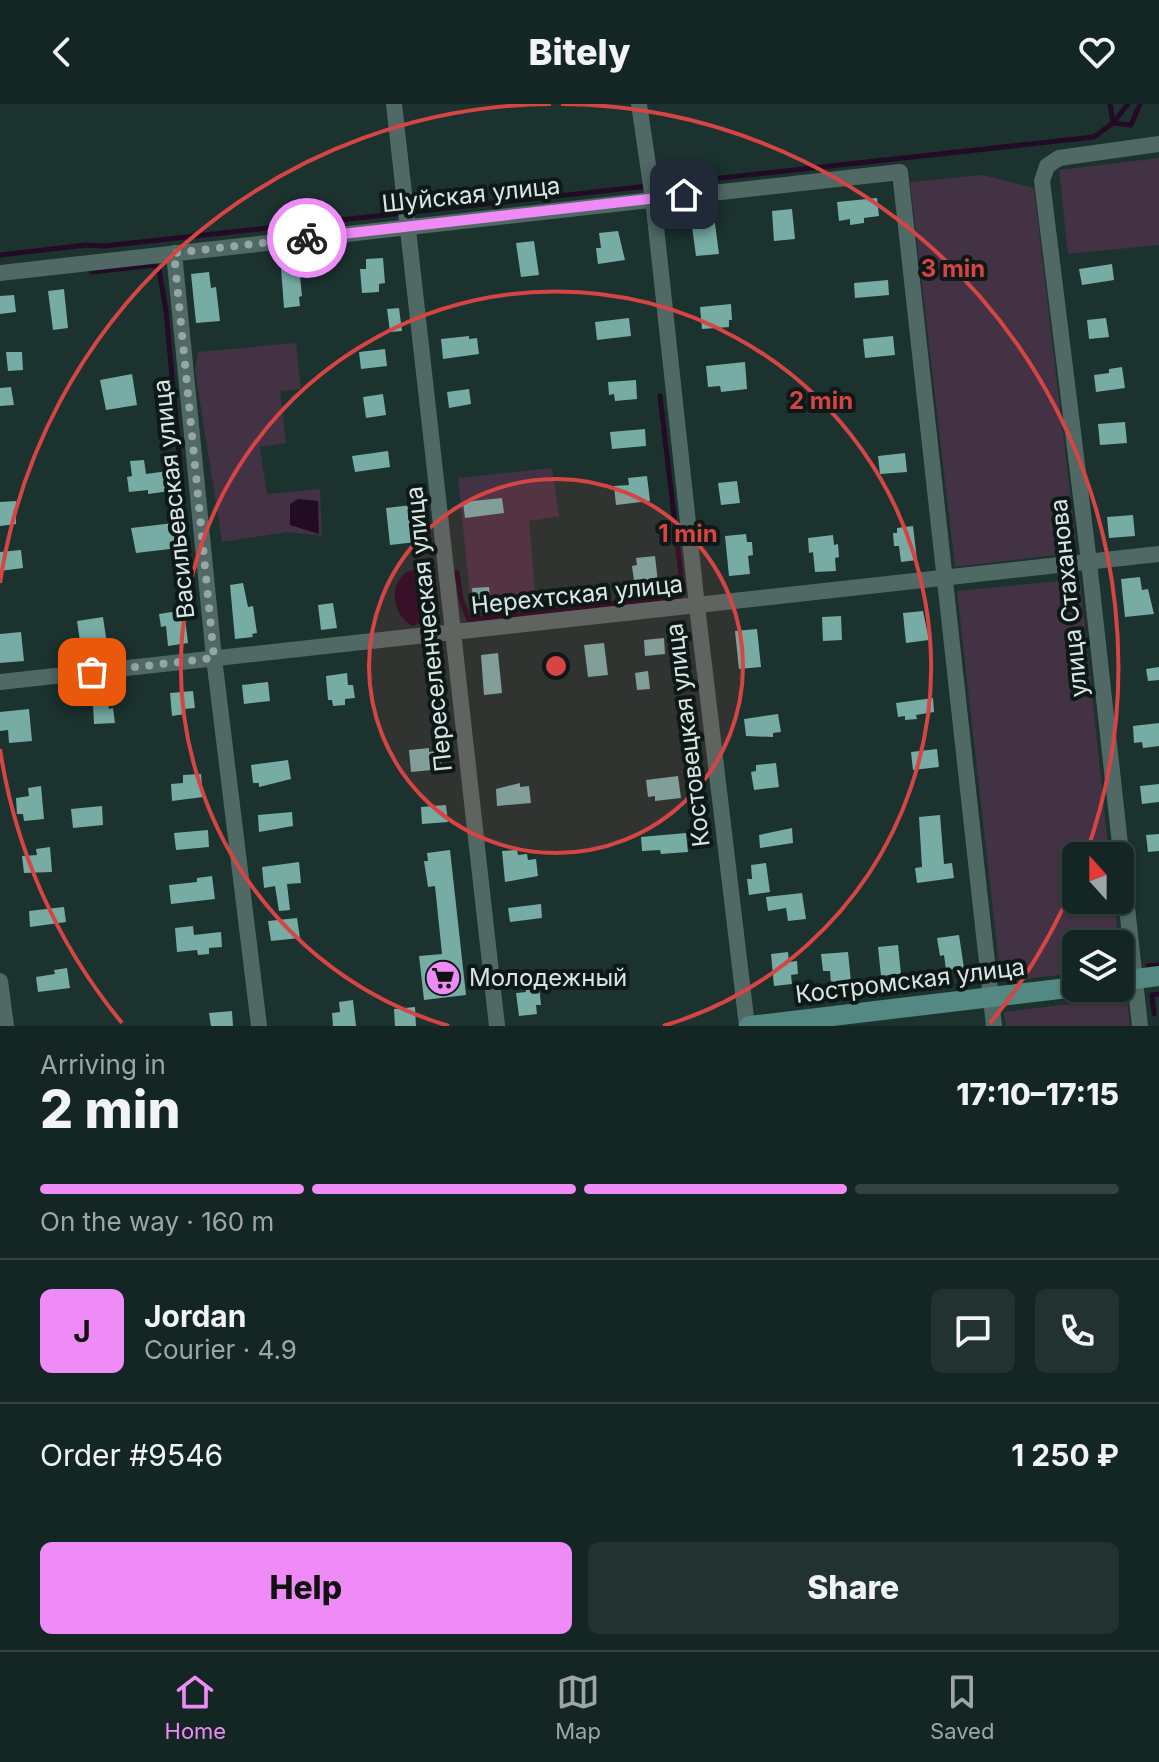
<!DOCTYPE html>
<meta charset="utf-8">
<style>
:root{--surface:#142623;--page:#213230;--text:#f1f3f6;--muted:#9da5a6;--line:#334341;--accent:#ef8bf7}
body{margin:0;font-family:Inter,sans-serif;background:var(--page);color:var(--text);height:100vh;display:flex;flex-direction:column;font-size:30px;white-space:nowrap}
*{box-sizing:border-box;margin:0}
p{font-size:26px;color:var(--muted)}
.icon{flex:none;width:44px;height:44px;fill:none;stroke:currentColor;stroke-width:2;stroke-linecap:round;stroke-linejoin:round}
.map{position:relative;height:922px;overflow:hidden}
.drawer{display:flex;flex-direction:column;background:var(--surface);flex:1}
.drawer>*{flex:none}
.needle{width:52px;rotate:339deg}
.buttons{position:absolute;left:1062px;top:738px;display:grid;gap:16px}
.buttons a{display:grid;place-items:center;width:72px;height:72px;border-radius:12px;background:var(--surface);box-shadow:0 2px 6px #0004,0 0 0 2px var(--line);font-size:40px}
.pin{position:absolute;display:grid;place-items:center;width:68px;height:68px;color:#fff;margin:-34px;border-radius:16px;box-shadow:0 4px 12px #0006}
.courier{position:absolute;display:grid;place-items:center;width:80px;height:80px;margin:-40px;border:6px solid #ef8bf7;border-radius:50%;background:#fff;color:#222;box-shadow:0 2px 10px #0007}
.summary em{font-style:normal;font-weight:800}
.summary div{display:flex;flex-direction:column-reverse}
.summary{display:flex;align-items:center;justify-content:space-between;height:136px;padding:0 40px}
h1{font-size:52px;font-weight:800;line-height:60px}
.bar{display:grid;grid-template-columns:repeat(4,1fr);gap:12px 8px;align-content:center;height:96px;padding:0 40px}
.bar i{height:10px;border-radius:6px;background:var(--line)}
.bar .active{background:var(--accent)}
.bar p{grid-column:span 4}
.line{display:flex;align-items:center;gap:20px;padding:0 40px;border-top:2px solid var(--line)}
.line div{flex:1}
.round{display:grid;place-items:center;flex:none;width:84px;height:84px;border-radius:12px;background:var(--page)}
.button{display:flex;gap:16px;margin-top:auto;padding:16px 40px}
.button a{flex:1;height:92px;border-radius:12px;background:var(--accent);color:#111;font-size:32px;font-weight:800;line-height:92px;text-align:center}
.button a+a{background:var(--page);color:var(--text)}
header{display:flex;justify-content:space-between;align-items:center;height:104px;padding:0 40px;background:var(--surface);font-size:36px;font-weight:800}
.tabs{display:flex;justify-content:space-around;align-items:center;height:112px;border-top:2px solid var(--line);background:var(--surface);font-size:22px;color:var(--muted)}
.tabs a{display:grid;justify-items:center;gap:4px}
.tabs .active{color:var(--accent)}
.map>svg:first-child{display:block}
</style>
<header><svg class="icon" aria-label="back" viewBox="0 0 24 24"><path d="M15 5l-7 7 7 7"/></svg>Bitely<svg class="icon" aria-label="heart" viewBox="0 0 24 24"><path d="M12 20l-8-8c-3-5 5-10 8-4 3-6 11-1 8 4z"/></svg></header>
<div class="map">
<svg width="1159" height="922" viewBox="0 0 1159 922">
<rect width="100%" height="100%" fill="#1b322f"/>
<!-- green -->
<path fill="#423243" d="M1159,54V141L1068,150L1059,66Z
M983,71L1034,84L1076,438L1073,449L955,463L910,78Z
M296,239L301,285L280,287L286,339L260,343L267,390L320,385L322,432L288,428L222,438L195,266L198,248Z
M552,364L559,412L529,417L536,503L472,509L458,374Z
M1080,475L1109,752H1076V796H1114L1119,840H1076V869L1001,878L957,487Z
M1127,893L1130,922H1006L1004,908Z"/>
<!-- water -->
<path fill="#230b25" d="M298,395L318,397L319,430L290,421V400Z
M412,466C435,471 439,490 438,510L413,522C391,513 387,473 412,466Z"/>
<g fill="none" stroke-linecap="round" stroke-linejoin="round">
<!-- stream -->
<path stroke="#230b25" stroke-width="5" d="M1110,0L1113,19L1131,21L1140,0
M0,151L86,141L104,142L1094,33L1113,19L1128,0
M92,168L154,161L159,165L166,207L180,360
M457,468L461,495L469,516L680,492L682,480L660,292
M1148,862L1159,861
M1154,910L1152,891L1159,890"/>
</g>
<!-- building -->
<path fill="#76aca4" d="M877,94L879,112L864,114V119L850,121V115L839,117L837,98Z
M792,105L795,135L774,137L772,107Z
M714,112L719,150L696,152L691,115Z
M618,127L625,156L598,160L596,144H601L599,129Z
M534,137L539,171L521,173L516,139Z
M383,154L385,179L379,180V188L362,189L360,165H366V155Z
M1112,160L1114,176L1082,181L1079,165Z
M299,162L302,192L299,193L300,202L284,204L281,164Z
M209,168L211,184L216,183L220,217L196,219L191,170Z
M888,176L889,191L855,194L854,179Z
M64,185L68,224L53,226L48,187Z
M14,191L16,208L0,210V192Z
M731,200L732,216H729V223L702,225L700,203Z
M399,204L402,227L390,228L387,205Z
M629,214L631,232L597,236L595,218Z
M1106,214L1109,233L1089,235L1087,216Z
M469,232V235L477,234L479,250L443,255L441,235Z
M893,232L895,251L865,254L863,235Z
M385,245L387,262L361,265L359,248Z
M6,248H22L23,266L8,267Z
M745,258L747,285L721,288L720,282L708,283L706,262Z
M1122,263L1125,284L1096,288L1094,271L1109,269V265Z
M132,270L137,301L106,306L100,276Z
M636,276L637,295L615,297L614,290L609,291L608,278Z
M11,283L14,301L0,302V284Z
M469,285L471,300L449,304L447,288Z
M383,290L386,311L366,314L363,293Z
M1125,318L1127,339L1100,341L1098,320Z
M645,325L646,342L612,345L610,328Z
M388,347L390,363L355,368L352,352Z
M905,349L907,368L880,370L878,352Z
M144,356L146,370L168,367L170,387L148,390V386L129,388L127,373L132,372L130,357Z
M647,372L650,397L616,401L614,382L629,381L628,374Z
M737,377L740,399L721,401L718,379Z
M502,394L504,409L465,414L463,398Z
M16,397V420L0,422V398Z
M421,400L425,437L390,441L386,404Z
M1133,411L1135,432L1109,434L1107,413Z
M174,419L178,444L136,449L131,424Z
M913,422L917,456L901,458L899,442H894L893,429H897V424Z
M746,430L747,438H752L753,451L748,452L750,470L729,472L725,432Z
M833,431L834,441L838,440L839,453L835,454L836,467L815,468L813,448L809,449L808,434Z
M21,446L23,464L0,467V448Z
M655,452L659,488L636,491L632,462L637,461L636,454Z
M1140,473L1142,486L1148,485L1154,510L1125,513L1121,475Z
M243,479L248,503L253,502L257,529L252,530L253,533L235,535L230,481Z
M489,483L491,502L474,504L472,484Z
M333,499L337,524L321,526L318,501Z
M184,506L188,539L168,542L166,522L161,523L159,510Z
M923,507L929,536L906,539L903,509Z
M841,512L842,536L823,537L822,513Z
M103,513L108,547L82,551L77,517Z
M757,525L761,563L739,565L735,527Z
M21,528L24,557L0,559V530Z
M664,534L665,550L645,552L644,536Z
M604,539L608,571L588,573L584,541Z
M498,549L502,589L484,591L481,551Z
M1159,563V576L1148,577L1146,565Z
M648,567L650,585L637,586L635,569Z
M347,569L348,581H353L355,594L345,595V601L333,602L332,596H328L326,572Z
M268,578L270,597L244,600L242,581Z
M193,587L195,604L184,605L185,610L172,612L170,589Z
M933,594L934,608L916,611L917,615L905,616V612L898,613L896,599Z
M108,598L109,605L113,604L115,619L94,620L93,600Z
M29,605L32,637L9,639L8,626L0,627V608Z
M778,610L781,628L773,629V633L746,632L744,615Z
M1159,619V642L1143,644L1142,638L1134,639L1133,622Z
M429,644V648L440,646L442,665L411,668L409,646Z
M937,645L939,663L913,666L911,648Z
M288,656L291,675L259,683V679H253L251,661Z
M776,659L779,683L754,686L751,668L756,667V661Z
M201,670L203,693L172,697L171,680L183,679V671Z
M678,672L681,694L655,697V692L648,693L646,676Z
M520,679V683L529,682L531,699L497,702L496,685Z
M1159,680V698L1142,700L1140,682Z
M41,682L44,715L24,717L23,710H17L16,694L29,692L28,684Z
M446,701L448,718L422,720L421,703Z
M102,702L103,721L73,724L71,705Z
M292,708L293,722L259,728L258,711Z
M940,711L944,760L952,759L954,774L917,779L915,764L922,763L919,713Z
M792,724L793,739L760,744L759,731Z
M208,726L209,743L176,746L174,729Z
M686,729L688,748L661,750L660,746L642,747L641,733Z
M1159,730V747L1148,748L1146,731Z
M50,743L52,768L24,769L22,752L37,751L36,745Z
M450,746L466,891L424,896L419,852L442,850L435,782L428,783L424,757H428L427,749Z
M517,746L518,751L527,750L528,756L536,755L538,772L505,778L502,747Z
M299,758L301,779L287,780L290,806L279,807L275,782L264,784L262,763Z
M766,759L770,788L749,791L747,775H752L751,761Z
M212,772L215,795L171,800L169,781L197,778V774Z
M802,789L806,815L788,817L786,804L768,807L766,793Z
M541,800L542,814L510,818L508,804Z
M64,803L66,818L30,823L29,807Z
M297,814L300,834L271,837L268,817Z
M193,822L194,831L221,828L222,843L209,844V850L198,851L197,846L177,848L175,824Z
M959,831L964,864L946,866L944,851L940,852L937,834Z
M898,841L901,870L881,872L878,843Z
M788,848L789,858L797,857L798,870L791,871L792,880L774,882L771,850Z
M848,848L851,878L831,880L830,867H823L821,850Z
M67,864L70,884L38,888L36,873L55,870L54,866Z
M539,881L541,901H536L537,910L519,912L516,889L526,888L525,883Z
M353,896L356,922H333L332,909L340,908L339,898Z
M415,903L416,922H395L394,905Z
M232,907L233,922H211L209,909Z"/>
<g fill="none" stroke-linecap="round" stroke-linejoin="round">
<!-- street -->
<path stroke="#506965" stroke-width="16" d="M394,0L497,922
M639,0L653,95L697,502L747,922
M174,149L214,554L259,922
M0,169L900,68L994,922
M0,578L1159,450
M0,877L6,922
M1140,922L1089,458L1042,77L1047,62L1059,54L1159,40"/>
<!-- secondary -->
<path stroke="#548882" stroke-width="20" d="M1120,877L1159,872
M749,922L1076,883"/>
</g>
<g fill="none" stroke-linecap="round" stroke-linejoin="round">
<!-- done -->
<path stroke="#95a6a4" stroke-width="8" stroke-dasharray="0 14.4" d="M92,568L214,554L174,149L307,134"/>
<!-- route -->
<path stroke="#ef8bf7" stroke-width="10" d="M307,134L684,91"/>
</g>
<!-- distance rings -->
<circle cx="556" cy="562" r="187" fill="#d64444" fill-opacity=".12"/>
<g fill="none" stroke="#d64444" stroke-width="4">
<circle cx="556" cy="562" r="187"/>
<path d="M449 922A375 375 0 1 1 663 922"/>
<path d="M1075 777A562 562 0 0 1 990 919M122 919A562 562 0 0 1 0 645M0 479A562 562 0 0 1 551 0M561 0A562 562 0 0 1 1086 750"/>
</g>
<!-- icons -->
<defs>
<symbol id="supermarket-disc" viewBox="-11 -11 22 22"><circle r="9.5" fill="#ef8bf7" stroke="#0e1816"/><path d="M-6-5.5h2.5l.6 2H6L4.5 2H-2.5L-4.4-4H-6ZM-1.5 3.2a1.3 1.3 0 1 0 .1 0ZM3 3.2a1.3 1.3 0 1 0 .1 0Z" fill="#111"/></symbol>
</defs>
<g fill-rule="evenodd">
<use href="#supermarket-disc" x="423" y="854" width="40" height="40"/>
</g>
<g text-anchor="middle" stroke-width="8" stroke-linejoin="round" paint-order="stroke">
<!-- street labels -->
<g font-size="24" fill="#d7e5e3" stroke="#0e1816">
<text transform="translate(471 91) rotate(-6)" y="8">Шуйская улица</text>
<text transform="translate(174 395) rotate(-96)" y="8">Васильевская улица</text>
<text transform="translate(577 491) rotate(-6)" y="8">Нерехтская улица</text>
<text transform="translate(1069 494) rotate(-96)" y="8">улица Стаханова</text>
<text transform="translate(429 525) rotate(-96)" y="8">Переселенческая улица</text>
<text transform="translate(688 631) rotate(-97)" y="8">Костовецкая улица</text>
<text transform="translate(910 877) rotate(-7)" y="8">Костромская улица</text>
</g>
<!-- poi labels -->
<g font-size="24" fill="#d7e5e3" stroke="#0e1816" text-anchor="start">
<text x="469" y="882">Молодежный</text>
</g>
</g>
<circle cx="556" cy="562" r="12" fill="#d64444" stroke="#0e1816" stroke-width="4"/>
<g font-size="24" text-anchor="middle" font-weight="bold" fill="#d64444" stroke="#0e1816" stroke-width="8" stroke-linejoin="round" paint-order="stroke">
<text x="953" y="173">3 min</text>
<text x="821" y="305">2 min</text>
<text x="688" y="438">1 min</text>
</g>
</svg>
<div class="buttons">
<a><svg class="needle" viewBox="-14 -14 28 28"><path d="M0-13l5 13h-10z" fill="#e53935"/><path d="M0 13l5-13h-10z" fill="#9da5a6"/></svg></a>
<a><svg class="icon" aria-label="layers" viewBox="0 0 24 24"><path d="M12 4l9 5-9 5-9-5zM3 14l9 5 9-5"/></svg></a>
</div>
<div class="pin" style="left:92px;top:568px;background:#ea580c"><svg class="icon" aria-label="bag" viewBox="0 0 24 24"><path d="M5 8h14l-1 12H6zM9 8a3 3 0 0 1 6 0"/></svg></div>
<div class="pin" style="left:684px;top:91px;background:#1f2937"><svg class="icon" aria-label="home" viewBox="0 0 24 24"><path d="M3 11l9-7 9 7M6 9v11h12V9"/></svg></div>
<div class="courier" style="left:307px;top:134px"><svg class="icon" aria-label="bike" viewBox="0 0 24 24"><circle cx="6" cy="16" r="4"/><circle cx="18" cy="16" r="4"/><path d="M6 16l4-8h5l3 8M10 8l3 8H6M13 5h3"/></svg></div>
</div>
<section class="drawer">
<div class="summary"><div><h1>2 min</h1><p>Arriving in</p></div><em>17:10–17:15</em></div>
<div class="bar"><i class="active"></i><i class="active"></i><i class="active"></i><i></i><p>On the way · 160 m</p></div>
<div class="line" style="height:144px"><b class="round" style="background:var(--accent);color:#111">J</b><div><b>Jordan</b><p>Courier · 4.9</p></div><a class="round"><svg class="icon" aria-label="chat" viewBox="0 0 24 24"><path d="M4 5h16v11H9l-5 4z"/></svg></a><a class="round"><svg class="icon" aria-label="phone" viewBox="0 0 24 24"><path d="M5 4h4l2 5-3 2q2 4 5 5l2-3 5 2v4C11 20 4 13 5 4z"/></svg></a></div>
<div class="line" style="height:104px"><div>Order #9546</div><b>1 250 ₽</b></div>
<div class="button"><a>Help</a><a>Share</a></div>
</section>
<nav class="tabs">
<a class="active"><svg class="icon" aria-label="home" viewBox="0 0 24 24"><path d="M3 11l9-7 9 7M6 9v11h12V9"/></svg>Home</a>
<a><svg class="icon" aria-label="map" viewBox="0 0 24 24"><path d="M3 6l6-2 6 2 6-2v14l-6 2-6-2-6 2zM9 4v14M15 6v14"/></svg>Map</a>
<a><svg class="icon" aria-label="saved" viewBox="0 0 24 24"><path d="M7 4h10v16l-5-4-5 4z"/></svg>Saved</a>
</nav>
